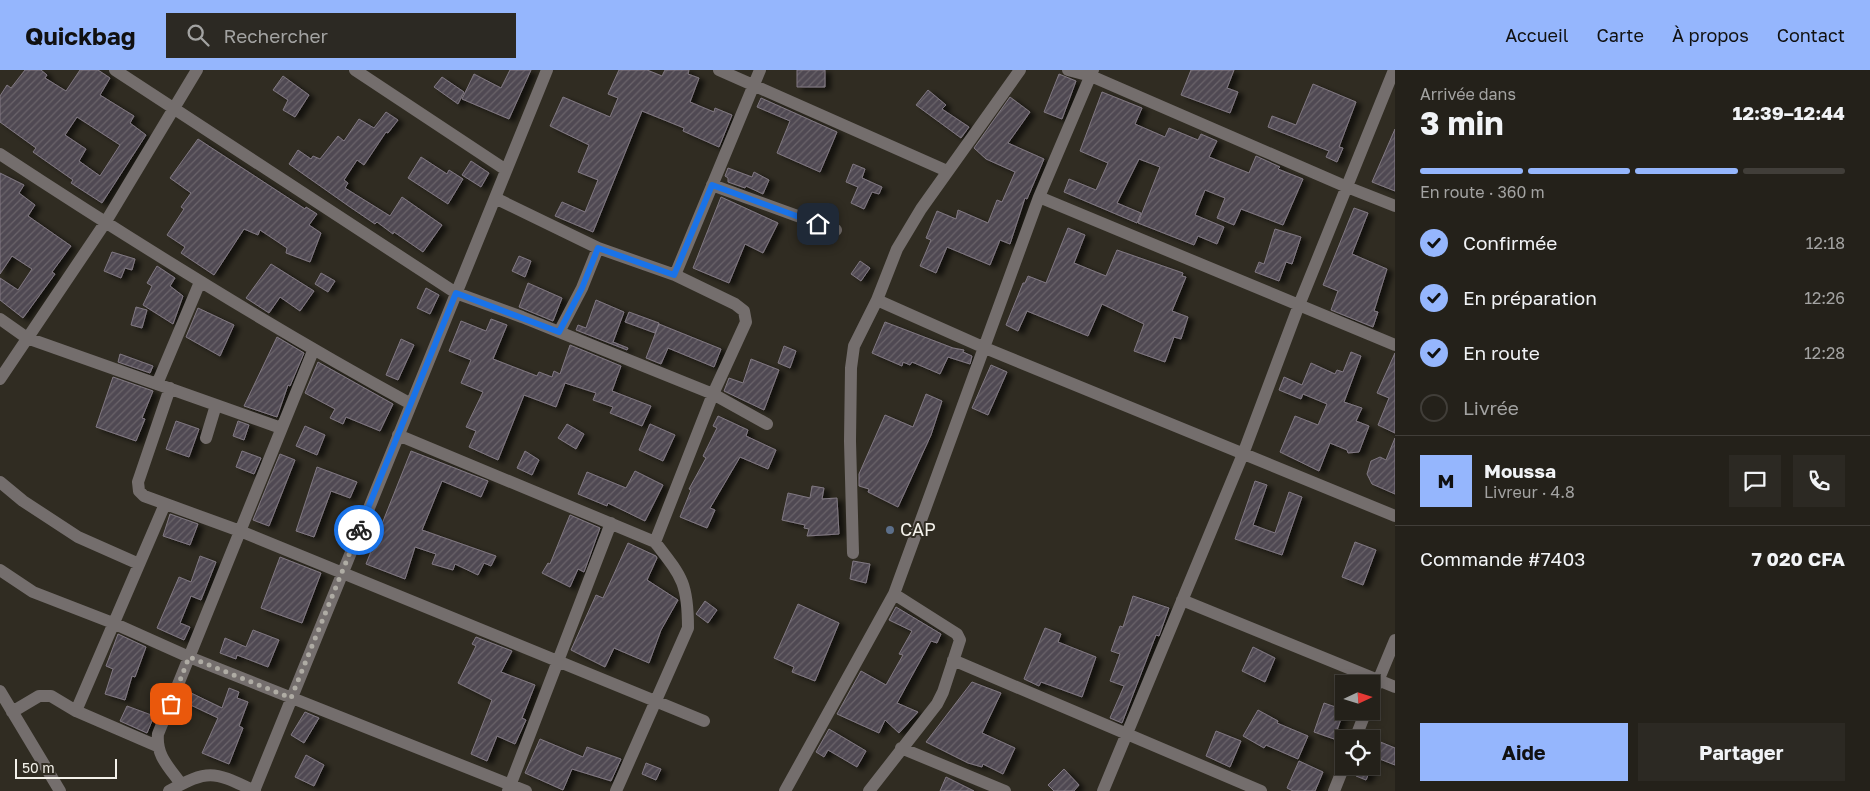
<!DOCTYPE html>
<html lang="fr">
<meta charset="utf-8">
<style>
:root{--surface:#24211a;--page:#2c2923;--text:#f1f3f6;--muted:#a3a3a2;--line:#413e39;--accent:#95b6fd}
body{margin:0;font-family:"Golos Text",sans-serif;background:var(--page);color:var(--text);height:100vh;display:flex;flex-direction:column;font-size:19px;white-space:nowrap}
*{box-sizing:border-box;margin:0}
p{font-size:16px;color:var(--muted)}
.icon{flex:none;width:28px;height:28px;fill:none;stroke:currentColor;stroke-width:2;stroke-linecap:round;stroke-linejoin:round}
.map{position:relative;flex:1;overflow:hidden}
.drawer{display:flex;flex-direction:column;background:var(--surface);width:475px}
.drawer>*{flex:none}
.needle{width:32px;rotate:86deg}
.tools{position:absolute;left:1335px;top:605px;display:grid;gap:10px}
.tools a{display:grid;place-items:center;width:45px;height:45px;border-radius:0px;background:var(--surface);box-shadow:0 2px 8px #0003,0 0 0 1px var(--line);font-size:25px}
.scale{position:absolute;left:15px;bottom:12px;width:102px;box-sizing:border-box;padding-left:5px;border:2px solid #f3f1ea;border-top:0;font-size:14px;line-height:18px;white-space:nowrap;color:#f3f1ea;-webkit-text-stroke:4px #302c22;paint-order:stroke}
.pin{position:absolute;display:grid;place-items:center;width:42px;height:42px;color:#fff;margin:-21px;border-radius:10px;box-shadow:0 2px 8px #0006}
.courier{position:absolute;display:grid;place-items:center;width:50px;height:50px;margin:-25px;border:4px solid #1a73e8;border-radius:50%;background:#fff;color:#222;box-shadow:0 1px 6px #0007}
.summary em{font-style:normal;font-weight:700}
.summary div{display:flex;flex-direction:column-reverse}
.summary{display:flex;align-items:center;justify-content:space-between;height:85px;padding:0 25px}
h1{font-size:32px;font-weight:700;line-height:38px}
.bar{display:grid;grid-template-columns:repeat(4,1fr);gap:8px 5px;align-content:center;height:60px;padding:0 25px}
.bar i{height:6px;border-radius:4px;background:var(--line)}
.bar .on{background:var(--accent)}
.bar p{grid-column:span 4}
.line{display:flex;align-items:center;gap:12px;padding:0 25px;border-top:1px solid var(--line)}
.line div{flex:1}
.round{display:grid;place-items:center;flex:none;width:52px;height:52px;border-radius:0px;background:var(--page)}
ol{padding:0 25px;list-style:none}
li{display:flex;align-items:center;gap:15px;height:55px}
li p{margin-inline-start:auto}
li .icon{padding:5px;border-radius:50%;background:var(--accent);color:#111;stroke-width:4}
li:last-child{color:var(--muted)}
li i{width:28px;height:28px;border:2px solid var(--line);border-radius:50%}
.action{display:flex;gap:10px;margin-top:auto;padding:10px 25px}
.action a{flex:1;height:58px;border-radius:0px;background:var(--accent);color:#111;font-size:20px;font-weight:700;line-height:58px;text-align:center}
.action a+a{background:var(--page);color:var(--text)}
header{display:flex;align-items:center;gap:30px;box-sizing:border-box;height:70px;padding:0 25px;background:var(--accent);color:#111}
header strong{font-size:24px}
nav{display:flex;gap:28px;margin-inline-start:auto;font-size:18px}
.search{width:350px;height:45px;background:var(--page);display:flex;align-items:center;gap:12px;box-sizing:border-box;padding:0 18px;border-radius:0px;color:var(--muted);font-size:19px}
main{display:flex;flex:1;min-height:0}
.map>svg:first-child{display:block}
</style>
<header>
<strong>Quickbag</strong>
<div class="search"><svg class="icon" aria-label="search" viewBox="0 0 24 24"><circle cx="10" cy="10" r="6"/><path d="M15 15l6 6"/></svg>Rechercher</div>
<nav><a>Accueil</a><a>Carte</a><a>À propos</a><a>Contact</a></nav>
</header>
<main>
<div class="map">
<svg width="1395" height="721" viewBox="0 0 1395 721">
<defs>
<pattern id="building-hatch" width="6" height="6" patternUnits="userSpaceOnUse" patternTransform="scale(1.25)"><rect width="6" height="6" fill="#504952"/><path d="M-1 1l2-2M0 6l6-6M5 7l2-2" fill="none" stroke="#6a646b"/></pattern>
<filter id="shadow"><feDropShadow dx="5.5" dy="3" stdDeviation="2.5" flood-color="#0009"/></filter>
</defs>
<rect width="100%" height="100%" fill="#302c22"/>
<!-- building -->
<path fill="url(#building-hatch)" stroke="#817983" fill-rule="evenodd" filter="url(#shadow)" d="M25,0H41L47,5L45,8L66,21L80,0H98L110,8L100,25L134,46L130,53L146,65L102,133L71,113L73,110L33,82L36,78L0,52V26L7,15L11,18ZM77,47L120,75L100,106L79,91L86,79L65,65Z
M510,0H531L509,49L462,29L474,4L501,18Z
M619,0H647L662,6L665,0H689L688,4L699,8L690,32L714,42L715,38L732,45L719,77L683,61L684,58L642,41L593,162L555,146L562,132L585,142L598,110L578,102L589,75L550,56L563,27L610,47L618,28L608,24Z
M797,0H825V17H797Z
M1191,0H1234L1227,18L1238,22L1230,43L1181,25Z
M1059,4L1076,11L1062,49L1044,42Z
M283,6L309,25L295,47L283,40L288,30L273,20Z
M442,7L464,22L458,34L434,17Z
M1313,14L1356,32L1339,77L1343,78L1337,92L1326,87L1329,81L1268,57L1272,46L1296,55Z
M928,20L946,35L942,39L969,57L961,68L916,35Z
M1102,22L1142,38L1135,54L1165,67L1169,58L1198,70L1201,64L1217,71L1209,87L1249,103L1256,86L1280,97L1278,99L1303,109L1283,155L1241,139L1234,155L1217,148L1225,128L1205,120L1195,145L1224,157L1217,174L1198,166L1194,175L1138,153L1160,97L1139,89L1117,133L1141,143L1137,153L1064,122L1069,109L1096,120L1108,93L1080,81Z
M1010,27L1030,42L1008,73L1044,89L1027,129L1025,128L1010,174L1000,170L990,195L947,177L936,203L920,196L931,170L926,168L937,141L956,149L958,140L988,153L997,130L1002,132L1015,102L986,89L974,78Z
M761,28L837,62L820,102L777,83L790,51L757,37Z
M386,42L398,50L388,63L386,62L364,95L357,90L344,110L348,113L345,118L390,146L402,127L442,155L423,182L394,162L393,164L377,152L375,154L350,137L289,94L298,80L311,89L313,86L320,89L338,66L344,71L359,49L374,58Z
M1395,59V121L1372,112Z
M198,69L305,139L306,137L317,144L309,155L321,163L310,192L286,183L287,178L260,160L258,165L244,159L214,205L181,183L185,177L167,165L184,139L181,137L191,123L170,108Z
M421,87L447,104L449,100L463,109L448,134L408,108Z
M471,91L489,103L481,117L462,105Z
M853,94L865,99L862,108L882,117L879,124L872,122L864,139L851,133L858,117L846,112Z
M728,98L752,107L754,102L769,110L763,124L746,116L745,118L728,112V108L725,106Z
M0,103L24,115L19,123L35,135L28,146L71,176L52,202L55,204L23,248L0,230V208L18,220L32,199L12,186L0,204Z
M721,127L778,153L763,183L745,174L729,213L693,198Z
M1354,138L1368,143L1352,184L1387,199L1374,241L1378,242L1373,257L1331,240L1338,221L1323,215Z
M1068,158L1085,165L1074,193L1106,206L1117,180L1183,203L1182,206L1186,207L1172,241L1188,247L1181,269L1174,267L1165,292L1134,281L1144,254L1102,234L1088,266L1027,241L1018,261L1006,255L1023,213H1025L1028,206L1046,213Z
M1275,159L1301,167L1292,194L1286,192L1279,211L1255,202L1259,192L1264,194Z
M112,182L135,189L132,200L125,198L121,208L104,201Z
M519,186L531,191L525,207L512,201Z
M860,191L870,198L861,211L851,204Z
M271,194L314,221L300,241L280,227L269,243L246,228Z
M157,196L175,208L170,216L183,226L173,254L143,235L152,216L147,213Z
M321,203L335,211L328,222L315,214Z
M528,213L562,228L553,251L519,237Z
M426,218L439,225L430,244L417,238Z
M596,230L624,242L613,272L628,278L627,280L576,260L578,255L586,258Z
M136,237L147,240L142,258L131,255Z
M198,238L234,255L220,286L186,267Z
M629,242L659,253L655,263L625,252Z
M491,249L507,255L493,289L537,306L539,302L552,307L554,301L560,304L570,275L621,296L612,321L651,336L642,356L610,343L613,337L593,330L596,323L565,313L556,337L524,325L498,390L469,377L476,361L466,357L483,322L461,313L471,290L449,281L461,251L486,261Z
M885,252L953,278L964,280L963,282L972,286L970,294L948,287L940,304L912,292L910,295L903,292L902,296L872,283Z
M659,254L721,279L714,297L668,278L661,294L646,288Z
M277,267L304,283L290,316L288,315L277,347L244,336Z
M401,269L414,275L398,310L386,305Z
M784,276L796,281L790,298L778,293Z
M1351,282L1361,286L1344,332L1362,338L1356,351L1369,356L1359,382L1348,383L1347,380L1330,373L1319,401L1280,382L1295,346L1318,355L1327,334L1303,324L1301,329L1279,320L1284,307L1302,315L1311,293L1335,304L1337,300L1343,302Z
M1395,283V363L1378,355L1389,328L1377,323Z
M120,284L153,296L150,303L118,292Z
M751,289L779,300L764,340L724,321L729,308L743,313Z
M318,292L393,334L380,361L346,347L343,354L330,348L335,339L305,323Z
M991,295L1007,302L988,345L972,338Z
M113,307L153,321L142,348L145,349L136,371L96,357Z
M926,324L942,331L931,365L898,437L868,422L869,419L859,416V404L885,345L913,357Z
M718,346L748,360L746,366L776,380L768,399L740,387L710,438L715,440L707,458L680,447L691,420L689,419L706,388L703,386L717,358L713,356Z
M176,351L199,359L189,387L166,379Z
M238,351L249,355L244,370L233,366Z
M567,354L584,364L576,379L558,368Z
M650,354L675,365L663,391L639,380Z
M305,356L325,365L317,385L296,376Z
M1395,368V424L1372,414L1367,404L1371,391L1380,387L1386,390Z
M242,381L261,388L254,404L236,397Z
M411,381L488,411L481,427L442,411L422,460L496,486L491,496L484,493L478,505L455,494L453,500L432,494L436,484L415,477L405,509L366,494Z
M525,381L539,390L532,405L517,398Z
M280,384L295,390L269,456L253,450Z
M317,397L357,412L350,428L331,421L314,467L296,461Z
M635,401L663,415L645,451L608,433L607,436L578,424L587,402L626,418Z
M1255,411L1267,415L1253,455L1275,463L1289,422L1302,427L1282,485L1235,469Z
M812,416L824,418L822,429L837,428L839,464L807,466L809,459L804,458L805,455L782,450L788,423L810,428Z
M170,444L198,454L190,475L163,466Z
M570,445L600,458L584,502L578,499L570,517L542,503L548,493L550,494Z
M1355,472L1376,480L1363,515L1342,507Z
M628,473L656,486L657,488L647,510L678,530L661,560L649,593L614,578L605,597L571,580L596,525L603,528Z
M200,486L216,492L201,530L191,526L180,553L190,557L184,570L157,558L179,507L191,512Z
M280,487L321,503L302,553L261,538Z
M853,491L870,494L866,513L850,509Z
M1133,526L1169,538L1159,566L1156,565L1122,653L1110,648L1124,616L1110,611L1120,584L1111,581L1120,556L1123,557Z
M705,531L717,540L708,553L696,544Z
M798,534L839,553L815,611L792,602L794,597L774,588Z
M896,537L941,564L937,573L931,571L897,633L918,642L899,663L885,650L879,663L837,644L861,601L886,615L903,585L899,584L912,561L889,550Z
M1045,558L1061,564L1058,572L1096,587L1082,627L1041,612L1039,616L1024,609Z
M253,560L279,570L268,597L237,585L236,589L220,583L225,568L246,577Z
M118,564L146,577L135,607L132,606L125,630L105,624L113,599L106,596Z
M476,567L512,581L501,602L535,615L522,648L526,650L515,674L497,666L487,691L471,684L492,630L458,613L476,576L472,574Z
M1253,577L1275,588L1265,612L1242,601Z
M972,612L1001,623L982,663L1015,678L1003,704L983,694L982,697L968,693L926,672Z
M229,618L239,622L237,628L248,632L239,656L243,658L229,694L202,683L218,648L180,630L185,620L222,638Z
M1324,633L1344,640L1334,669L1314,662Z
M127,636L154,646L147,663L120,651Z
M1258,640L1278,651L1277,653L1308,666L1298,689L1266,675L1264,678L1243,666Z
M305,642L319,648L304,673L291,665Z
M829,659L866,681L857,697L828,680L824,687L816,682Z
M1216,661L1241,671L1230,697L1206,686Z
M540,669L583,687L587,677L621,689L611,711L572,699L563,720L525,703Z
M1378,671L1395,678V695L1372,686Z
M306,685L324,695L314,716L295,707Z
M1299,691L1323,702L1315,721H1293L1287,718Z
M646,693L661,699L656,710L642,704Z
M1360,696H1372L1366,710L1356,706Z
M1064,699L1079,715L1074,721H1054L1048,715Z
M946,707L974,721H940Z"/>
<g fill="none" stroke-linecap="round" stroke-linejoin="round">
<!-- minor -->
<path stroke="#746e6d" stroke-width="12" d="M115,0L456,223L522,247L713,324L767,354
M355,0L506,100
M719,0L947,101
M1068,0L1091,6L1347,117L1395,136
M0,84C134,172 270,257 411,334
M712,115L836,160
M1039,127L1395,275
M495,128L598,178L675,205L735,234L744,241L746,252L713,324L655,472
M675,205L760,0
M877,230L985,278L1395,446
M0,249L27,268L281,358
M559,262L582,218L598,178
M0,309L105,153L197,0
M157,314L200,212
M170,318L138,412L139,421L144,426L240,461L704,651
M398,365L655,472C682,507 688,513 688,558L616,721
M206,368L216,335
M0,412L23,431L78,467L139,494
M853,483L850,371L851,298L854,276L877,230L897,179L921,139L1020,0
M0,500L33,522L113,553L189,587L526,721
M1182,530L1395,617
M953,590L1261,721
M0,621L60,721
M1371,628L1395,570
M76,641L157,676
M12,642L39,626H51L76,641L165,434
M1355,669L1366,641
M901,678L1005,721
M181,714C169,697 156,686 158,664L313,281
M169,721C210,698 214,702 255,721
M254,721L547,0
M508,721L611,453
M785,721L894,524L1039,127L1093,0
M869,721L937,634L943,622L960,570L957,564L894,524
M1103,721L1243,384L1299,235L1394,0
M1334,721L1344,696"/>
</g>
<g fill="none" stroke-linecap="round" stroke-linejoin="round">
<!-- done -->
<path stroke="#afaca4" stroke-width="5" stroke-dasharray="0 9" d="M171,634L189,587L291,628L359,460"/>
<!-- route -->
<path stroke="#1a73e8" stroke-width="6" d="M359,460L456,223L559,262L582,218L598,178L674,205L712,115L818,154"/>
</g>
<!-- markers -->
<circle fill="#5c6f8a" stroke="#302c22" stroke-width="2" cx="890" cy="460" r="5"/>
<g text-anchor="middle" stroke-width="4" stroke-linejoin="round" paint-order="stroke">
<!-- poi labels -->
<g font-size="18" fill="#f3f1ea" stroke="#302c22" text-anchor="start">
<text x="900" y="466">CAP</text>
</g>
</g>
</svg>
<div class="tools">
<a><svg class="needle" viewBox="-14 -14 28 28"><path d="M0-13l5 13h-10z" fill="#e53935"/><path d="M0 13l5-13h-10z" fill="#a3a3a2"/></svg></a>
<a><svg class="icon" aria-label="locate" viewBox="0 0 24 24"><circle cx="12" cy="12" r="6"/><path d="M12 2v4M12 18v4M2 12h4M18 12h4"/></svg></a>
</div>
<div class="scale">50 m</div>
<div class="pin" style="left:171px;top:634px;background:#ea580c"><svg class="icon" aria-label="bag" viewBox="0 0 24 24"><path d="M5 8h14l-1 12H6zM9 8a3 3 0 0 1 6 0"/></svg></div>
<div class="pin" style="left:818px;top:154px;background:#1f2937"><svg class="icon" aria-label="home" viewBox="0 0 24 24"><path d="M3 11l9-7 9 7M6 9v11h12V9"/></svg></div>
<div class="courier" style="left:359px;top:460px"><svg class="icon" aria-label="bike" viewBox="0 0 24 24"><circle cx="6" cy="16" r="4"/><circle cx="18" cy="16" r="4"/><path d="M6 16l4-8h5l3 8M10 8l3 8H6M13 5h3"/></svg></div>
</div>
<section class="drawer">
<div class="summary"><div><h1>3 min</h1><p>Arrivée dans</p></div><em>12:39–12:44</em></div>
<div class="bar"><i class="on"></i><i class="on"></i><i class="on"></i><i></i><p>En route · 360 m</p></div>
<ol>
<li><svg class="icon" aria-label="check" viewBox="0 0 24 24"><path d="M5 12l5 5 9-10"/></svg>Confirmée<p>12:18</p></li>
<li><svg class="icon" aria-label="check" viewBox="0 0 24 24"><path d="M5 12l5 5 9-10"/></svg>En préparation<p>12:26</p></li>
<li><svg class="icon" aria-label="check" viewBox="0 0 24 24"><path d="M5 12l5 5 9-10"/></svg>En route<p>12:28</p></li>
<li><i></i>Livrée</li>
</ol>
<div class="line" style="height:90px"><b class="round" style="background:var(--accent);color:#111">M</b><div><b>Moussa</b><p>Livreur · 4.8</p></div><a class="round"><svg class="icon" aria-label="chat" viewBox="0 0 24 24"><path d="M4 5h16v11H9l-5 4z"/></svg></a><a class="round"><svg class="icon" aria-label="phone" viewBox="0 0 24 24"><path d="M5 4h4l2 5-3 2q2 4 5 5l2-3 5 2v4C11 20 4 13 5 4z"/></svg></a></div>
<div class="line" style="height:65px"><div>Commande #7403</div><b>7 020 CFA</b></div>
<div class="action"><a>Aide</a><a>Partager</a></div>
</section>
</main>
